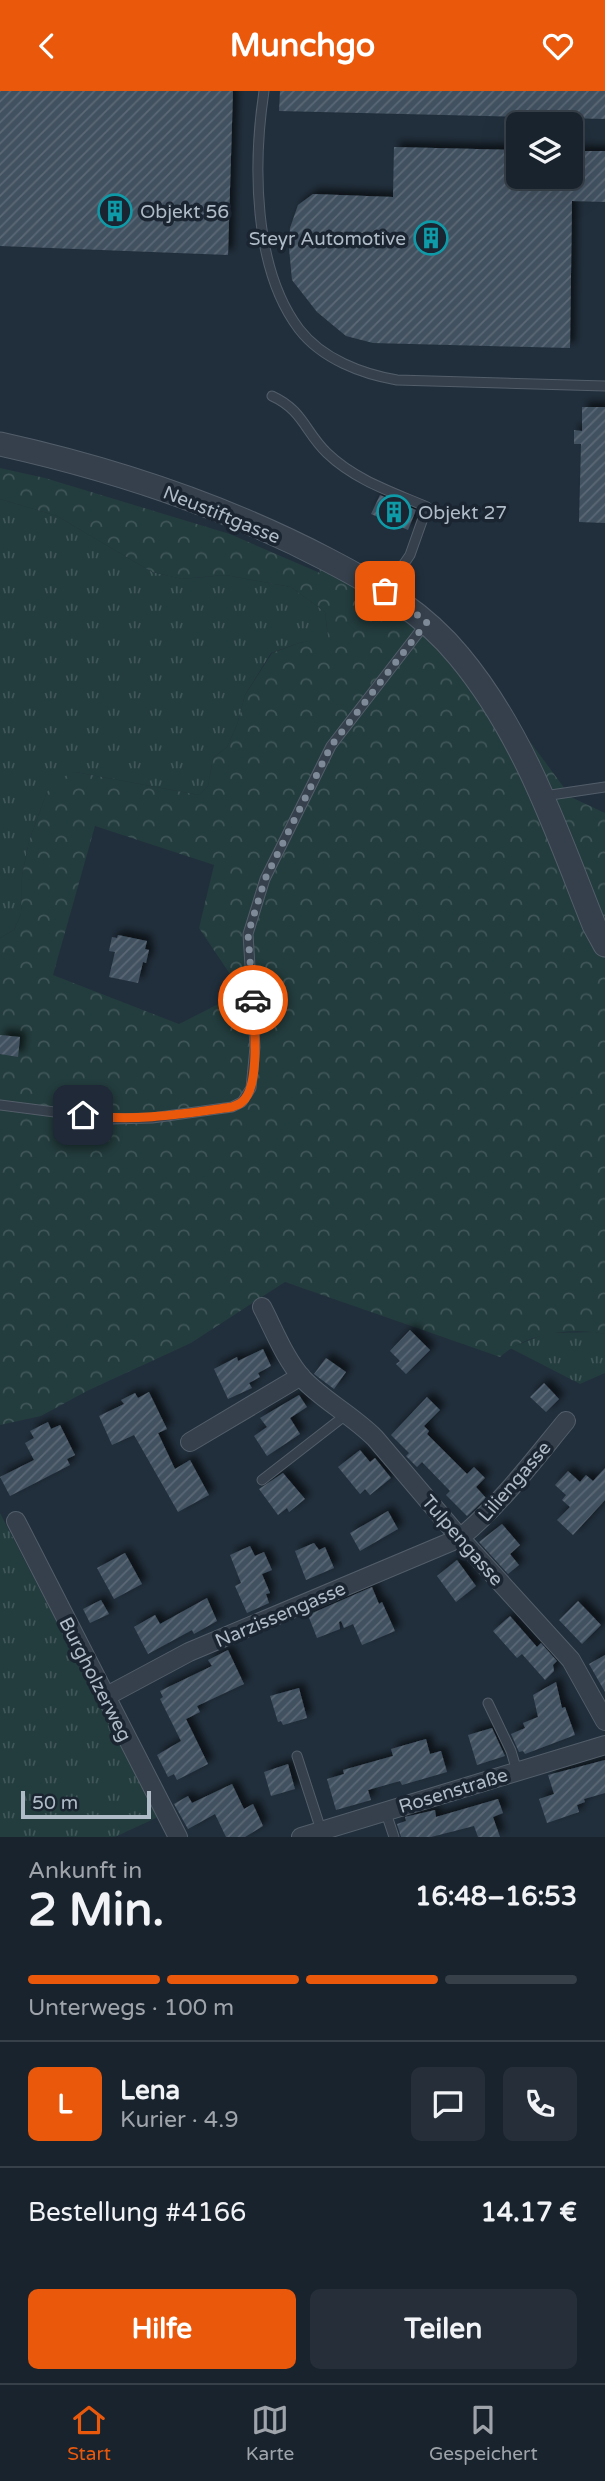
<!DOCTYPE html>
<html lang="de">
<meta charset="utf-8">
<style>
:root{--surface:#19232d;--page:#262f39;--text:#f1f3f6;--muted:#9fa4aa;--line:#374049;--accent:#ea580c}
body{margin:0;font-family:"Varela Round",sans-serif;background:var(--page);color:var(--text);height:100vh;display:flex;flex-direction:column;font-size:26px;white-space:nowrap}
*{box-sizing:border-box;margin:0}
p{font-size:23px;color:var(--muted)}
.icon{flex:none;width:38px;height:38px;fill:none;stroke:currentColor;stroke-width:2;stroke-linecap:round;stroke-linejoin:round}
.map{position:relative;height:1746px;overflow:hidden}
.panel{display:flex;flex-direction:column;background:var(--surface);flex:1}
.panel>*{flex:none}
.controls{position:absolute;left:506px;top:21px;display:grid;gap:14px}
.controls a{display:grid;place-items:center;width:77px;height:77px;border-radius:10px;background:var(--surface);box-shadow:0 7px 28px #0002,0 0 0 2px var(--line);font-size:35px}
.scale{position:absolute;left:21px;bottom:18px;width:130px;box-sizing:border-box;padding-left:7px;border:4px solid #b0bbc8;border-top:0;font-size:19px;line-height:24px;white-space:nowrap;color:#b0bbc8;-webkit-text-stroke:5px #1a2531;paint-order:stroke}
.pin{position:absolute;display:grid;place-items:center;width:60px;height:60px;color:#fff;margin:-30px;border-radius:14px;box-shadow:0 4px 10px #0006}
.courier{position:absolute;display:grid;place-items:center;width:70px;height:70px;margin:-35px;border:5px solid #ea580c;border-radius:50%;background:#fff;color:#222;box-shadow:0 2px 9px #0007}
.overview em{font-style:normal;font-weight:800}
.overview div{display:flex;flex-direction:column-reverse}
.overview{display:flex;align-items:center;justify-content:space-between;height:119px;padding:0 28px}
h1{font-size:46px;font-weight:800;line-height:52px}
.bar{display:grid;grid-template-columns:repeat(4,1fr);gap:10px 7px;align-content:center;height:84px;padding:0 28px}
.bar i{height:9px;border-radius:5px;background:var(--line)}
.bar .current{background:var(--accent)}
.bar p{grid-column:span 4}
.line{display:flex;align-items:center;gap:18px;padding:0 28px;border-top:2px solid var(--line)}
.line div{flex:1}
.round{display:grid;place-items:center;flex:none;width:74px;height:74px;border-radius:10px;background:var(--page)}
.action{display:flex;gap:14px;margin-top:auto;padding:14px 28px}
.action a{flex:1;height:80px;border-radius:10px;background:var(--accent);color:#fff;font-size:28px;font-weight:800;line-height:80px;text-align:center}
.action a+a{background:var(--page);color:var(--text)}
header{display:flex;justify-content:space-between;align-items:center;height:91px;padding:0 28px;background:var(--accent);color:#fff;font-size:32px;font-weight:800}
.menu{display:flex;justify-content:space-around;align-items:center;height:98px;border-top:2px solid var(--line);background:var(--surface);font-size:19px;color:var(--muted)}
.menu a{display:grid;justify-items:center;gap:4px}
.menu .current{color:var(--accent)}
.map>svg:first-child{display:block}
</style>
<header><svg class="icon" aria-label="back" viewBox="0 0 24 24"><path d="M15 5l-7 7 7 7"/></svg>Munchgo<svg class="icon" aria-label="heart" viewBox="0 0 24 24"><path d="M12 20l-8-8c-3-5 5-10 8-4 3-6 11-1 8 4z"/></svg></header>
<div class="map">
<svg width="605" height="1746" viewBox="0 0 605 1746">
<defs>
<pattern id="grass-tufts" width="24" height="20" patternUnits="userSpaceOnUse" patternTransform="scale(1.75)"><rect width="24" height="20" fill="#233c3d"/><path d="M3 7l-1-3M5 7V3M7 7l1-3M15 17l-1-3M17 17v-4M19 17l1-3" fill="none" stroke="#405658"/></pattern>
<pattern id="forest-crowns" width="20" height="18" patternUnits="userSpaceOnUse" patternTransform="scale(1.75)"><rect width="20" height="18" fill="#233c3d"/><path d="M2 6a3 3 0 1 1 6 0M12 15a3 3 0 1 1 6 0" fill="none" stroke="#405658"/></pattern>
<pattern id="building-hatch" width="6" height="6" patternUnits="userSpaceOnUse" patternTransform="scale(1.75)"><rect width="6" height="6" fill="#425160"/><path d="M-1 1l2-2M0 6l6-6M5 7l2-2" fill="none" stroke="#5b6875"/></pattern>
<filter id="shadow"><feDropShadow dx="5.5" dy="-5.5" stdDeviation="3.5" flood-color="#0009"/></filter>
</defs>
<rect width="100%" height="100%" fill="#212f3c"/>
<!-- grass -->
<path fill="url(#grass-tufts)" d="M0,408L57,425L152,481L183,488L225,484L291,496L325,521L328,547L299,552L271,562L245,604L237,634L227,656L213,667L208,695L199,704L75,681L47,701L29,750L22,785L21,823L14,839L0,847Z
M595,1241L605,1243V1282L580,1293L510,1257L547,1242Z
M0,1422L158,1726L115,1746H0Z"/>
<!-- forest -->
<path fill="url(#forest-crowns)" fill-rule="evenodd" d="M0,377L45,387L230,443L320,482L317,455L438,526L571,706L605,722V1243C571,1236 526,1242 500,1266L285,1191L191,1252L87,1300L41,1325L0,1334V847L14,839L21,823L22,785L29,750L47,701L58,688L75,681L199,704L208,695L213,667L227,656L237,634L245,604L272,562L299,552L328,546L325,521L291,496L225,484L182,488L152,481L57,425L0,408ZM95,735L214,774L199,837L242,901L179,933L53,884Z"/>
<!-- building -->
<path fill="url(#building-hatch)" filter="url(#shadow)" d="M0,0H233L228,164L0,155Z
M280,0H605V28L279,20Z
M394,56L518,59V86H570V60H605V111L572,110L570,257L373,252L346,245L317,221L292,189L289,157L290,137L298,114L313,103L393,106Z
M582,316H605V432L579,431L581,353H574V339L582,340Z
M380,404L416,419L408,439L371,423Z
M118,844L147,850L145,858L149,859L146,872L143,871L138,892L109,886L115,861L109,860L112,846L117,847Z
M0,944L20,946L18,966L0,963Z
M410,1239L430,1259L406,1283L396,1273L400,1270L390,1260Z
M263,1258L271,1275L258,1282L260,1286L249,1292L252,1297L228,1308L214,1278L237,1266L238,1270Z
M326,1267L346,1281L334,1298L314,1283Z
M544,1292L559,1308L546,1321L530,1306Z
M149,1301L167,1338L158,1342L175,1378L190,1369L209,1404L178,1421L134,1344L112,1354L99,1325L124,1313L121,1309L135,1302L138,1307Z
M299,1304L307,1316L290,1327L300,1343L267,1365L254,1345L267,1336L260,1327Z
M427,1306L440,1319L424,1335L429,1340L427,1343L467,1383L474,1376L485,1387L476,1396L486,1407L467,1425L446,1404L450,1400L422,1371L417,1376L406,1365L409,1362L391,1344Z
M48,1331L51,1338L60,1334L75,1364L67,1368L70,1374L10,1405L0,1386L34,1369L25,1352L34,1347L30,1340Z
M360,1359L370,1371L375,1367L391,1387L370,1404L365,1398L360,1403L338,1376Z
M605,1377V1409L573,1444L557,1429L570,1416L562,1409L566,1404L555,1394L568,1380L580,1391L586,1384L593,1390Z
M283,1382L305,1408L289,1421L287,1417L278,1424L259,1398Z
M388,1420L398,1438L360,1460L350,1442Z
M502,1433L520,1454L510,1463L519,1474L508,1483L479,1451Z
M314,1452L319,1459L325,1456L334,1477L306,1489L295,1460Z
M250,1455L255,1465L264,1461L272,1479L262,1483L270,1502L266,1503L269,1512L247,1522L235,1495L241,1492L230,1464Z
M125,1462L142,1493L114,1508L97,1477Z
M457,1469L476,1495L456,1511L437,1485Z
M372,1496L379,1513L382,1511L395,1540L362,1554L353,1533L344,1537L341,1530L339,1531L340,1538L317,1547L308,1524Z
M207,1507L217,1530L194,1543L192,1539L148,1563L134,1536L155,1524L160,1533Z
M101,1509L109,1523L90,1532L83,1518Z
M578,1510L601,1534L582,1553L559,1529Z
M510,1525L537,1556L541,1552L557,1570L553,1574L554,1580L545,1589L522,1563L517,1567L493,1540Z
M228,1559L244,1593L197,1615L200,1621L186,1628L208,1673L177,1689L174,1683L168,1686L157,1664L181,1650L160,1608L163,1606L160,1600L212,1575L208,1569Z
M605,1564V1601L589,1573Z
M556,1591L562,1617L565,1616L575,1644L525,1663L523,1660L519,1661L511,1643L525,1637L523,1632L538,1626L533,1604Z
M299,1597L307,1627L283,1634L281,1630L278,1631L270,1605Z
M492,1637L505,1665L477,1674L468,1644Z
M426,1648L430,1663L441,1660L447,1681L402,1694L400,1690L368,1699L371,1709L336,1719L327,1688L344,1683L343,1679L393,1665L391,1658Z
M605,1669V1702L584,1708L585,1711L577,1714L579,1721L547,1732L539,1708L554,1703L548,1684Z
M288,1673L295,1698L271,1705L264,1681Z
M232,1693L244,1718L253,1713L263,1735L245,1746H226L215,1723L188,1738L174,1713L188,1705L192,1712Z
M498,1708L503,1722L493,1726L500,1746H478L474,1735L431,1746H401L397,1733L406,1730L405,1726L435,1719L436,1726Z"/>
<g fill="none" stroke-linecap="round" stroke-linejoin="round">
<defs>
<path id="service" d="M264,0C253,73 253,177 299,238C322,268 362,283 397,289L605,295
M272,305C303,319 305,341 327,362C355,389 392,401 427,416L410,464L386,499
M544,705L605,696
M0,1014L109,1028L152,1027L232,1016L242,1011L251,997L255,956L248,843L265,788L331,655L426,532
M262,1389L347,1323
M488,1612L511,1660L517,1680
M297,1665L321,1739
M385,1719L394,1746"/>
<path id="minor" d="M262,1216C274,1239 285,1268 303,1288C324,1310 352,1324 375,1347L460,1447L571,1569L605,1630
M190,1351L301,1285
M16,1430L178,1746
M105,1606L189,1561L460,1447C500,1414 533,1370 566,1330
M301,1746L605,1654"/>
<path id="tertiary" d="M0,353C113,378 225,415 328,469C378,495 424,522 459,565C524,643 557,741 594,834L605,854"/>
</defs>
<!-- service casing -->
<use href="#service" stroke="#535e6a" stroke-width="11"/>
<!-- minor casing -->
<use href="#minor" stroke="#535e6a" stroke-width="20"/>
<!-- tertiary casing -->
<use href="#tertiary" stroke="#535e6a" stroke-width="25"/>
<!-- service -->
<use href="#service" stroke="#35404c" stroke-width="9"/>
<!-- minor -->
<use href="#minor" stroke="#35404c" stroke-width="18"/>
<!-- tertiary -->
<use href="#tertiary" stroke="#35404c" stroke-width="23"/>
</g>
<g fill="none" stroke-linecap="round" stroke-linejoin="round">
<!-- done -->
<path stroke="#7e8a97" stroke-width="7" stroke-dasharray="0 12.6" d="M253,909L248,843L265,788L331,655L427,531L385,500"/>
<!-- route -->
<path stroke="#ea580c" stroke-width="9" d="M83,1024C134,1031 182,1023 232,1016C235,1014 239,1014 242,1011C261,996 254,931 253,909"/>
</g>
<!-- icons -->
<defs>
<symbol id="building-ring" viewBox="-11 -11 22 22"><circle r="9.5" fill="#1a2531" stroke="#0f9aa8" stroke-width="1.5"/><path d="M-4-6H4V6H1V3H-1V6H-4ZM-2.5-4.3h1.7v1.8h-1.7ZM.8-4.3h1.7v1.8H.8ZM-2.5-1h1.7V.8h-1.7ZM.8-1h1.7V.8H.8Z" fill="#0f9aa8"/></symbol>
</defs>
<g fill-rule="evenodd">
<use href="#building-ring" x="96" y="101" width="38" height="38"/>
<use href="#building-ring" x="412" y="128" width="38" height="38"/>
<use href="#building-ring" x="375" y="402" width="38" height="38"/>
</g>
<g text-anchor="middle" stroke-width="7" stroke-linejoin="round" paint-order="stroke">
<!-- poi labels -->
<g font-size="19" fill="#b0bbc8" stroke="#1a2531" text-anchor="start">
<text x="140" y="127">Objekt 56</text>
<text x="406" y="154" text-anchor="end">Steyr Automotive</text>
<text x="418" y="428">Objekt 27</text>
</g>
<!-- street labels -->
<g font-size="19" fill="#b0bbc8" stroke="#1a2531">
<text transform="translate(222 423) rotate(22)" y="7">Neustiftgasse</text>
<text transform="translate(514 1390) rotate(-49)" y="7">Liliengasse</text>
<text transform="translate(463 1449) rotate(49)" y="7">Tulpengasse</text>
<text transform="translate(280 1523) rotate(-23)" y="7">Narzissengasse</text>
<text transform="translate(96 1588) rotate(63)" y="7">Burgholzerweg</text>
<text transform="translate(453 1699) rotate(-17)" y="7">Rosenstraße</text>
</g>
</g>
</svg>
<div class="controls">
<a><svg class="icon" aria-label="layers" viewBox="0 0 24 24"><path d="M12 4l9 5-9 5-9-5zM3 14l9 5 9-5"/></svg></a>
</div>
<div class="scale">50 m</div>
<div class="pin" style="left:385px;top:500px;background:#ea580c"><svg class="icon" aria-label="bag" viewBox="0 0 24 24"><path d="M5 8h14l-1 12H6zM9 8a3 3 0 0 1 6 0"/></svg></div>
<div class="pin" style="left:83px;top:1024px;background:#1f2937"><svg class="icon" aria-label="home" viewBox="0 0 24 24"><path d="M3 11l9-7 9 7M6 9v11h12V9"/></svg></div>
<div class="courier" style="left:253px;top:909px"><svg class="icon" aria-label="car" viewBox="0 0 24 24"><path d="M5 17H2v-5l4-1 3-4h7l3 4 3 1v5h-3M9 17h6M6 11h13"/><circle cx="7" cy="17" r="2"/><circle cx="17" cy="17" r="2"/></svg></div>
</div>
<section class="panel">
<div class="overview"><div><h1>2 Min.</h1><p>Ankunft in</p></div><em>16:48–16:53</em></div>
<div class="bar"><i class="current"></i><i class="current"></i><i class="current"></i><i></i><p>Unterwegs · 100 m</p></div>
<div class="line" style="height:126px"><b class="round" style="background:var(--accent);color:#fff">L</b><div><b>Lena</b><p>Kurier · 4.9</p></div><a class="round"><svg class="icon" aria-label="chat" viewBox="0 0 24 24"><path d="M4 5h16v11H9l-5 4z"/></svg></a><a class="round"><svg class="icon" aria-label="phone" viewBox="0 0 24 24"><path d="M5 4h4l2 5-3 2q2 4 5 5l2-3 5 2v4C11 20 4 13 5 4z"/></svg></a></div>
<div class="line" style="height:91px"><div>Bestellung #4166</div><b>14.17 €</b></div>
<div class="action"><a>Hilfe</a><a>Teilen</a></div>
</section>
<nav class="menu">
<a class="current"><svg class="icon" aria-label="home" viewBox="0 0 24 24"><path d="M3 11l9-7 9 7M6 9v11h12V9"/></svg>Start</a>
<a><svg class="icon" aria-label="map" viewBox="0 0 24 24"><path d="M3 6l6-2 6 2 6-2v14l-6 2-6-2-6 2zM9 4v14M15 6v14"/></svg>Karte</a>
<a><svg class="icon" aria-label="saved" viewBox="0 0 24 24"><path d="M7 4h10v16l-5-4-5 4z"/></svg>Gespeichert</a>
</nav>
